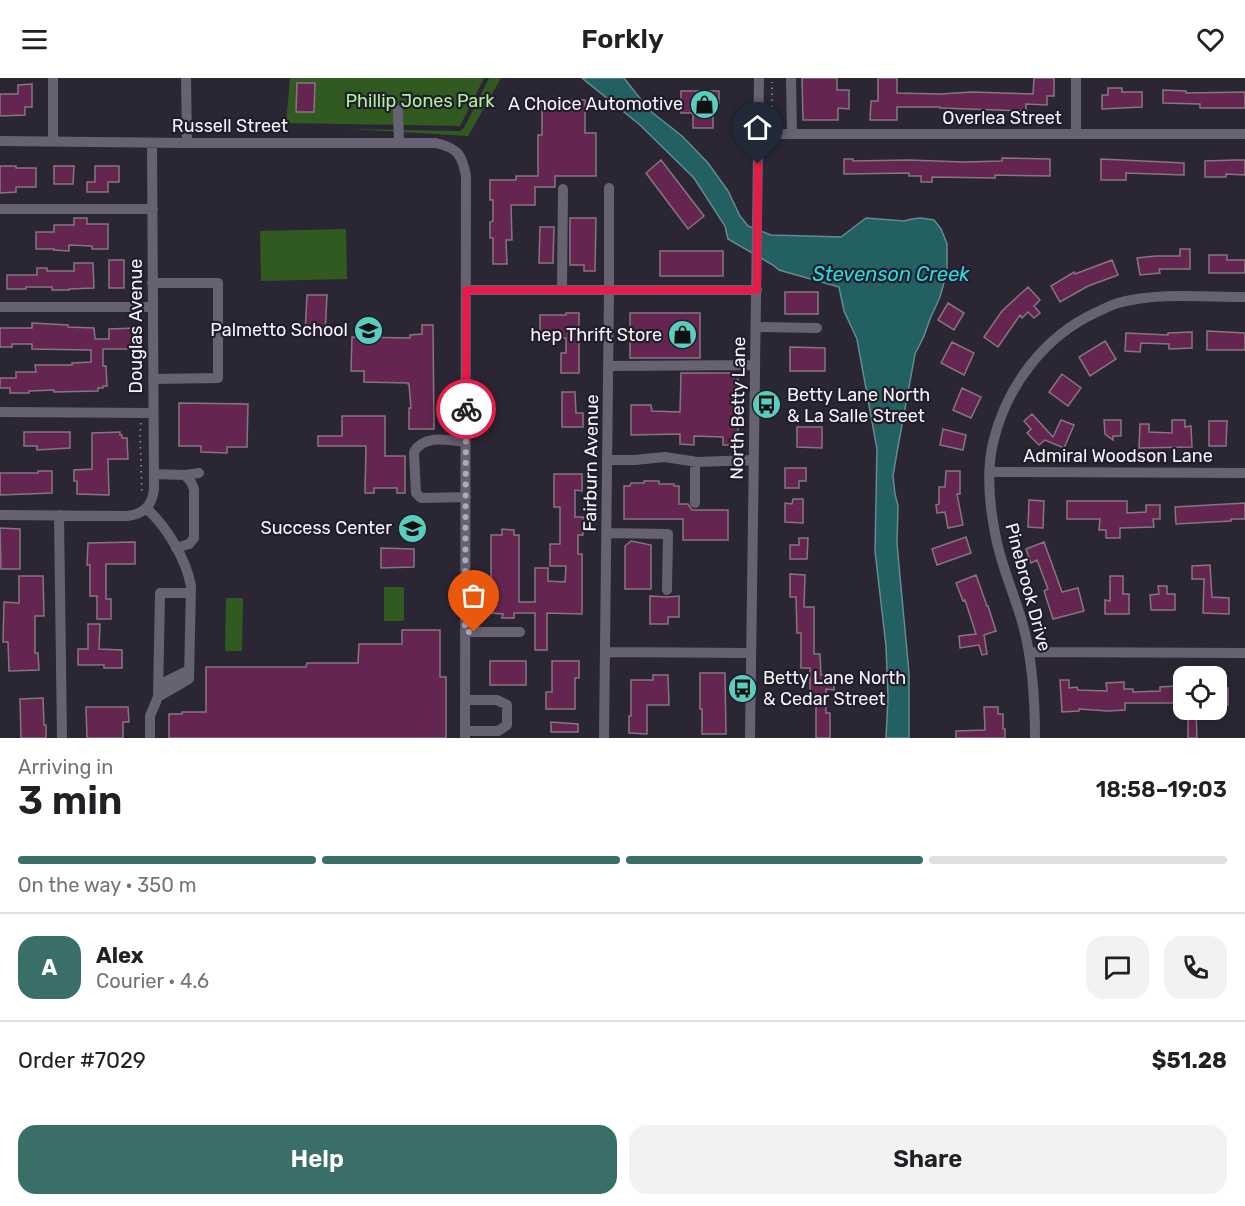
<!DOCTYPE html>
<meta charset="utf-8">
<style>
:root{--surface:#fff;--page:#f2f2f2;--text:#202124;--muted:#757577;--line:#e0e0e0;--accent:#3a6f69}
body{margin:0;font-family:Rubik,sans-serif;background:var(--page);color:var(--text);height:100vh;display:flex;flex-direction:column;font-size:22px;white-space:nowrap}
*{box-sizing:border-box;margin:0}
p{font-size:20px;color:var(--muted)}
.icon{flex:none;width:33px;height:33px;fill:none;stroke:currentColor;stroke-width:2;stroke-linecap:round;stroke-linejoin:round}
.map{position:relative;height:660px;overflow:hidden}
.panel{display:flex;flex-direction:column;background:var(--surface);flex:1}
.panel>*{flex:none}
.buttons{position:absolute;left:1173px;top:588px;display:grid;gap:12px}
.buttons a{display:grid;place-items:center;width:54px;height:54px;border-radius:12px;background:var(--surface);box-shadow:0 3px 15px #0003;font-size:30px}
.pin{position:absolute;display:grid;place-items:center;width:51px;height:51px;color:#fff;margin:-62px -26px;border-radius:50% 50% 50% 0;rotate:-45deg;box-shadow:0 0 6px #0007}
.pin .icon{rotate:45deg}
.courier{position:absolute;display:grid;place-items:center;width:60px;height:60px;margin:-30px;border:4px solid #e11d48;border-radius:50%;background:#fff;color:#222;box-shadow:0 2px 8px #0007}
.headline em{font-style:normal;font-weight:600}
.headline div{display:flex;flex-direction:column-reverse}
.headline{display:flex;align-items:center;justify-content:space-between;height:102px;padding:0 18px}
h1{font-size:39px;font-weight:600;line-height:45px}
.bar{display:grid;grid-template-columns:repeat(4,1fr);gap:9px 6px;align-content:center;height:72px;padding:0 18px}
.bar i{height:8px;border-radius:4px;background:var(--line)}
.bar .active{background:var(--accent)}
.bar p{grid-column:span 4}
.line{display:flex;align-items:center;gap:15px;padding:0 18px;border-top:2px solid var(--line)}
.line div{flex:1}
.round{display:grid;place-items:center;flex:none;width:63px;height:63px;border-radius:18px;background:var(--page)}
.action{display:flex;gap:12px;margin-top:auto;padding:12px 18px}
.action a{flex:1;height:69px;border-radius:18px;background:var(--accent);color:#fff;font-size:24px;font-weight:600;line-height:69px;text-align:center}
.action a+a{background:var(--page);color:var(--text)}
header{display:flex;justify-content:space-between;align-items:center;height:78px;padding:0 18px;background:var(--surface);font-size:27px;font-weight:600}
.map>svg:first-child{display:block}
</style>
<header><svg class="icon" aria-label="menu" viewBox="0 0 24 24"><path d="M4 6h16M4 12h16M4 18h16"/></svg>Forkly<svg class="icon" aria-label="heart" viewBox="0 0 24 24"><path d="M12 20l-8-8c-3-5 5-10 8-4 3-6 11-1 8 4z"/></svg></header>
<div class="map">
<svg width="1245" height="660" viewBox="0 0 1245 660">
<rect width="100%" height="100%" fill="#2b2634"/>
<!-- green -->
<path fill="#305a20" d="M290,0H484L460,48L286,45Z
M489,0H501L468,58L350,51L460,53L464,50Z
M346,151L347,201L261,203L260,153Z
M384,509H404V543H384Z
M226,520H243L242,573H225Z"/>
<!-- water -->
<path fill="#226062" stroke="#628c90" stroke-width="1.5" d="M582,0H624L649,32L682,58L708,85L728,113L740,138L748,148L771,157L841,159L866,140L904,143L912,141L921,140L934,142L941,151L947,166V194L940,219L930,241L924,258L915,276L897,374L893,398L895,416L898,428L897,466L909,595V660H886L888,620L886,568L875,473L877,371L857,261L844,233L839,209L779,192L773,187L728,161L725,148L694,100L640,47Z"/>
<!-- building -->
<path fill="#642650" stroke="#86757e" stroke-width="1.5" d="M802,0H837V12H849V31L838,30V42H803Z
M878,0H897V15L940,16L972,14L1033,16L1034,0H1054V18H1047V27L1026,26V33L940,30V29H897V42H870L871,23H878Z
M297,5H315L314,34H296Z
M32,6V29H25V37L0,38V16H18V7Z
M1108,10H1122V14H1142V29L1102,31V17H1108Z
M1163,12L1186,13V15L1245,14V30H1200V26L1163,25Z
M681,13H719V25H713V50H693V35H681Z
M542,22H585V55H596V98H555V109H535V127H511L512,162H506L507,186H493V160H490V144L493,143V122H490V102H516V98H538V57H542Z
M1002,80L1050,81V98L995,97V100L932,99V104H921V98H909V95L844,96V81H853V83L909,82L963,84L1002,83Z
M1101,81L1184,85V97L1126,95V102H1101Z
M661,82L704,138L688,151L646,95Z
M1235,82H1245V97L1226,96V99H1205V83Z
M0,88H16V90H36V109H16V114L0,115Z
M54,88H74L73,106H54Z
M95,88H119V104H108V114H87V104H95Z
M74,140H87V146H108V171H92V168L69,167V173L54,172V171H36V154H54V147H74Z
M570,140H596L595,193H584V187H570Z
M540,149H554L553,185H539Z
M1180,171H1190V191H1159L1160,195L1140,197L1137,180L1156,178H1180Z
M660,173H723V198H660Z
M1209,177H1227V182H1245V195H1209Z
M109,182H124V210H109Z
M1112,182L1118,197L1088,208L1060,224L1051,208L1074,194L1075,196Z
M74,185H93L94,210L69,211V212H52V209H26V211H7V197H37V190H47V193H74Z
M1028,209L1040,222L1034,228L1040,235L1034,240L1028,234L1022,240L1020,237L998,269L984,259L1002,233Z
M785,214H818V236H785Z
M307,217H327L325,257L305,256Z
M948,225L964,235L954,252L938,242Z
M566,235H579V295H561V275H566V260H540V237H566Z
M630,235H700V280H630Z
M32,245L68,247V249L94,250L95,261H109V251L135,250V271H103V288H106L107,308H103V310H98V313L54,314V312L29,313V315H10V310H0V300H16V294H36L35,287H72V285L91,284V272L32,271V266H12V269H0V250H32Z
M422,247H433L434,351H409V330H411L409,306H408V305L364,304V293H351L352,259L410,260V257L422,256Z
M1207,253L1245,255V272H1207Z
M1192,254V270L1169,271V266L1141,265L1140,274L1125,273L1126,255L1168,257V255Z
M1105,263L1116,281L1090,298L1079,279Z
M952,264L974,275L964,297L941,285Z
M790,269L825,270V293H790Z
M681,295H738V367H723V359L694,358V367L680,366V356L631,357V327H651L652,333L680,334Z
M1062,296L1081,310L1068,328L1049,314Z
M962,310L981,319L971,340L953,332Z
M562,314H575L576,335H583V349H562Z
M179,325L248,326L247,369H227V375L201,374V368H179Z
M1032,336L1053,359L1061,342L1074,347L1064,370L1045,362L1039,367L1027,355L1031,351L1024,343Z
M342,338H385V378H405V415H397V410H374V415H365L366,368H318V358H342Z
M1104,342H1121V358H1113V362L1105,356Z
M1172,342H1185V349L1191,348L1192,369L1139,370L1140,346H1149V354L1172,355Z
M1209,343H1227L1226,368H1209Z
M797,349H822V370L797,369Z
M943,351L966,357L963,372L940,367Z
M24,354H70V370L37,372V368H24Z
M120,354V357H122V360H127L128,381H108L109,417L77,416V403H74V392L92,391V355Z
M785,390H806V403H799V410H785Z
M38,393H52V415L0,417V395H38Z
M946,393H960V416H957L963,447L948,450L945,434L937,435L936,427L939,426V409H945Z
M554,396H582V413L575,412V439H583V457H578V476H582V536L547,535V572H535V535H514V540H502L503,536L491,535V457H502V451L514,452V457H519V524H535V490H548V503L565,504L566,488H550V466H560V429H554Z
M644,403H659V406H674V408H679V426H688L692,432H728V462H683V441H624V408H630L631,405H644Z
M793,421H803V445L785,444V425L792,426Z
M1029,422L1044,423L1043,450L1028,449Z
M1067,423H1127V435L1146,434V427H1160V441H1153L1154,449L1120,450V460H1106V452H1099L1100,441H1067Z
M1245,425V441H1231V443L1176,446L1175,429Z
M0,450L20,451V491H1Z
M966,459L971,475L937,487L932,471Z
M799,460H808L807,481H790V467H799Z
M631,463L651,467V511H625V468Z
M135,464V486H106V521H111V541H97V518H90V487H87L88,465Z
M1044,464L1062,514L1078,510L1084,533L1053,541L1044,513L1048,511L1037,482L1031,485L1026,471Z
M381,470L414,471V489L381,490Z
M1210,487L1212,519L1229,520V536L1203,535L1204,501H1192V488Z
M790,496L805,497L804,529H814V576H820L821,597H834V612L826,611V635H830V660H816V620L810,619V590H801V555H797L796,519H790Z
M976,497L987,528H988L996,553L984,557L987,576L982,577L979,567L960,570L959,558L976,556L965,522L963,523L956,505Z
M19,498H43L44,538H35V575H38L39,592L9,593L8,564H3L4,524L19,525Z
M1110,498H1123V516H1129V536H1105V522L1110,523Z
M1158,508H1167V516H1175V532H1151L1150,517L1159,516Z
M650,518L667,519L679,518V539H668V546H650Z
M88,546H100L99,571L122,572V590H104V587H78V571H88Z
M402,552H440V599H446V660H169V636H182V634H206V589H306L307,585H358L359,566H402Z
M490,583H526V607H490Z
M552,583H579V600H575V631H546V614H552Z
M700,595H725L726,656H702V631H700Z
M653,597H668L669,627H647V656L629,655V638H631V602H653Z
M1060,602H1069V610L1077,609L1078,612L1107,613L1106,605L1124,604V611H1133V614L1160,613V609L1176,608L1177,625H1125V632L1108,633L1079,631V633L1062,634Z
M1216,610H1228V627H1216Z
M43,620L44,647H46V660H21L20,621Z
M86,629H128L129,644H123V660H87Z
M984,629H998V636H1003V651H1005V660H956V653L985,652Z
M1188,632H1196L1197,660H1188Z
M551,644L578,646V654H551Z"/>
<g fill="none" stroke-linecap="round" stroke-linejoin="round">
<!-- path -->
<path stroke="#96929e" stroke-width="1.5" stroke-dasharray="1.5 4.5" stroke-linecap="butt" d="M772,41V4
M141,345L140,355L142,415"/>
<!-- minor -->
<path stroke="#676272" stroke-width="10" d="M53,0V63
M186,0L187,65
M791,0L792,56
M1076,0V56
M398,32L399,65
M759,56H1245
M0,63L187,65H436C457,70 462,76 466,98L465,660
M0,131H153
M152,205H218V300L153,301
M466,212H757
M562,212L563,111
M0,229H153
M756,249L817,250
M609,288L755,287
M0,334L153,335
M608,382H634L665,379L697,384L753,382
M695,384V425
M990,394L1245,395
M154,396L185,397L199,395
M466,419L421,420L416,415L414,374C424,356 449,362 466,364
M147,431C167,449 186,481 191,508L189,601L158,619
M0,437L127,438C144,436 152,428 154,411L152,65
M59,437L62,660
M607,455L668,456L667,512
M176,470L189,466L194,460V411L191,404L185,397
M465,554H520
M605,574L750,575
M1029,574L1245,575
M159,607L189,592
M465,622H497L507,627V647L498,653H465
M150,660V638L158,619L160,515H190
M604,660L609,212V110
M750,660C751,440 758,220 759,0
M1035,660C1035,622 1033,584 1023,547C1015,518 1002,490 996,460C990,431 986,395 993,365C1006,309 1044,258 1097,234C1104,231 1111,227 1118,225C1158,214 1203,219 1245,219"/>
</g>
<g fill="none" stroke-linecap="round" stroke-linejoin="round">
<!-- done -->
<path stroke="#afabb6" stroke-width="6" stroke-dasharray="0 10.8" d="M466,331L465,554H474"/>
<!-- route -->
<path stroke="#e11d48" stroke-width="8" d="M466,331V212H757L758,86"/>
</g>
<!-- icons -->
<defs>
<symbol id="shop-disc" viewBox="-11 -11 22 22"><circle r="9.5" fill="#59cebe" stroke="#211d2a"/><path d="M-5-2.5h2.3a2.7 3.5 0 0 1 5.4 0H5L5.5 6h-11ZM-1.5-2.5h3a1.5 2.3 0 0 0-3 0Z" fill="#111"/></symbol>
<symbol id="school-disc" viewBox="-11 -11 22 22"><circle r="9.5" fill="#59cebe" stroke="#211d2a"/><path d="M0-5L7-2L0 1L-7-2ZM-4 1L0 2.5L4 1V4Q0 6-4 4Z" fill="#111"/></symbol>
<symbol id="bus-disc" viewBox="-11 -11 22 22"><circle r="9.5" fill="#59cebe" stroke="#211d2a"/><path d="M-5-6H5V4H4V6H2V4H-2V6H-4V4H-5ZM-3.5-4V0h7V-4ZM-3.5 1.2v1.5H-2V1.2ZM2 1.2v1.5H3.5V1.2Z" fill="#111"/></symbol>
</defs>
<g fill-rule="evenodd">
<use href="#shop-disc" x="688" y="10" width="33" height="33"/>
<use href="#school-disc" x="352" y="236" width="33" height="33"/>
<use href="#shop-disc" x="666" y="240" width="33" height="33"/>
<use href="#bus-disc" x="750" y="310" width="33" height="33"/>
<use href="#school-disc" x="396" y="434" width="33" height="33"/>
<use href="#bus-disc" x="726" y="594" width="33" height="33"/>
</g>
<g text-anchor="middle" stroke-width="4.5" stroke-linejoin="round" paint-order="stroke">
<!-- park labels -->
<g font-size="18" fill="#b0f29a" stroke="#211d2a">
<text x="420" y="29">Phillip Jones Park</text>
</g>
<!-- poi labels -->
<g font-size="18" fill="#f6f3fc" stroke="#211d2a" text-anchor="end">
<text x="683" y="32">A Choice Automotive</text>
<text x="348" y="258">Palmetto School</text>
<text x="662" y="263">hep Thrift Store</text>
<text x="787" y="323" text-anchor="start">Betty Lane North<tspan x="787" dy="21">&amp; La Salle Street</tspan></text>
<text x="392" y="456">Success Center</text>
<text x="763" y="606" text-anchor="start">Betty Lane North<tspan x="763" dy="21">&amp; Cedar Street</tspan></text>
</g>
<!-- street labels -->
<g font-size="18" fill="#f6f3fc" stroke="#211d2a">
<text x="1002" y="46">Overlea Street</text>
<text x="230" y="54">Russell Street</text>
<text transform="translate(136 248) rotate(-90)" y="6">Douglas Avenue</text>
<text transform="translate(738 330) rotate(-89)" y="6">North Betty Lane</text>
<text x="1118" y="384">Admiral Woodson Lane</text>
<text transform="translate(591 385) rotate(-89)" y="6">Fairburn Avenue</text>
<text transform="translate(1028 509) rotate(75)" y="6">Pinebrook Drive</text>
</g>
<!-- water labels -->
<g font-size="20" font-style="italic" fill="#25dee2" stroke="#211d2a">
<text x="891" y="203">Stevenson Creek</text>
</g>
</g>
</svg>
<div class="buttons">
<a><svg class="icon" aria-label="locate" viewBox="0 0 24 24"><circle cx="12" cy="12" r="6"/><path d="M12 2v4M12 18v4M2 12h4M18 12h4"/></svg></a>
</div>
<div class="pin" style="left:474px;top:554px;background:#ea580c"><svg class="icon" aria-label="bag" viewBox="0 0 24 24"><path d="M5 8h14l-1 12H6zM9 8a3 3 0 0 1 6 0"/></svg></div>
<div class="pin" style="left:758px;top:86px;background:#1f2937"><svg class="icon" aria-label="home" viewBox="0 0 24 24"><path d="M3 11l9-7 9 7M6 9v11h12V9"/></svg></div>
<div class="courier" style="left:466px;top:331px"><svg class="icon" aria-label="bike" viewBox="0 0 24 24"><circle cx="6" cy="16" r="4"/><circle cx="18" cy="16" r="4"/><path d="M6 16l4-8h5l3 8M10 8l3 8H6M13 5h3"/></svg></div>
</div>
<section class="panel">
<div class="headline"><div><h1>3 min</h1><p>Arriving in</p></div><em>18:58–19:03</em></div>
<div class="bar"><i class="active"></i><i class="active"></i><i class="active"></i><i></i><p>On the way · 350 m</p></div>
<div class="line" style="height:108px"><b class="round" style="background:var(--accent);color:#fff">A</b><div><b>Alex</b><p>Courier · 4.6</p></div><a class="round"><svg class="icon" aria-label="chat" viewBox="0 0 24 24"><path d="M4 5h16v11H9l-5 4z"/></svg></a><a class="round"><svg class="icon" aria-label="phone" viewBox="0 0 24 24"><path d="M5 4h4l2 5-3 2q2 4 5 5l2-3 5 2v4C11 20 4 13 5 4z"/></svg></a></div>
<div class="line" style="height:78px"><div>Order #7029</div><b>$51.28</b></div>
<div class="action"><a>Help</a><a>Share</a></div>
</section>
